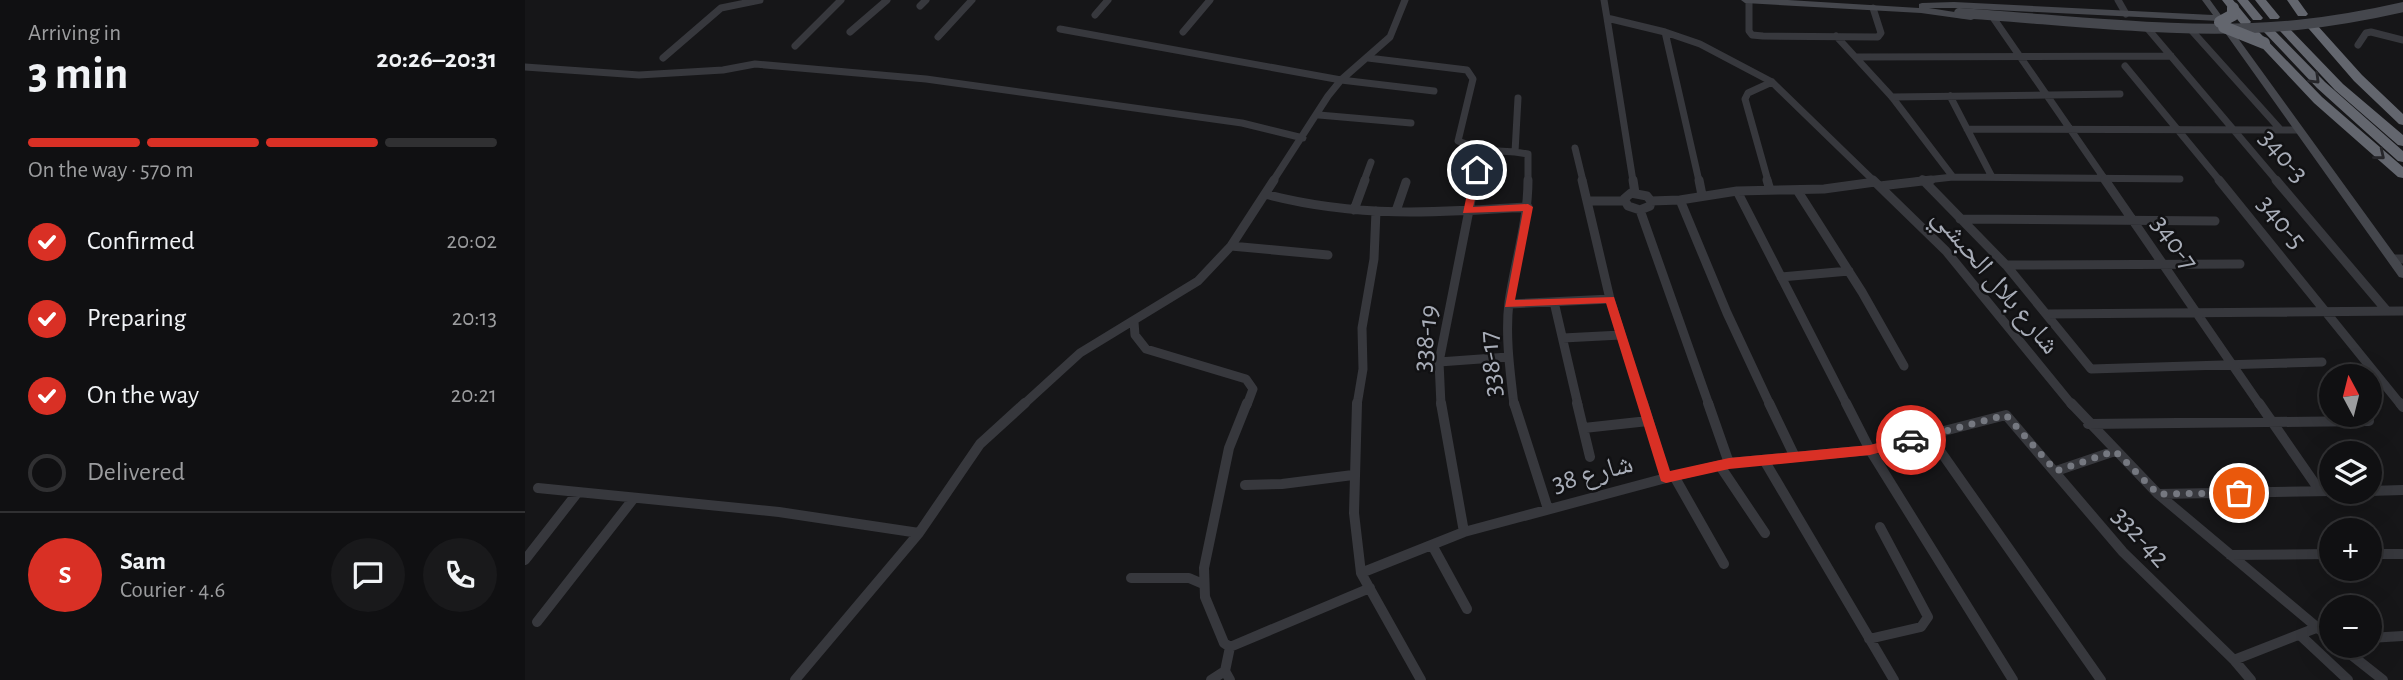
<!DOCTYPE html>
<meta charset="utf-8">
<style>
:root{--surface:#101012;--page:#19191b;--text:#f1f3f6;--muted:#9c9d9f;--line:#303032;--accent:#d93025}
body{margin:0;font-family:"Alegreya Sans","Noto Naskh Arabic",sans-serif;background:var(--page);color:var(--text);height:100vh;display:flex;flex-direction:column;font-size:26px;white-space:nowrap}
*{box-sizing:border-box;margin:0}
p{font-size:23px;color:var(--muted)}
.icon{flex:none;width:38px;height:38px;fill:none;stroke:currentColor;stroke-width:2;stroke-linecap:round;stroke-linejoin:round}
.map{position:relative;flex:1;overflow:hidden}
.sheet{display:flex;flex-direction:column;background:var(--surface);width:525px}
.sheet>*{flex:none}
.needle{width:46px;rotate:353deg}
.fabs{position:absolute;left:1794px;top:364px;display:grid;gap:14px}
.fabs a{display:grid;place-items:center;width:63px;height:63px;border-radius:50%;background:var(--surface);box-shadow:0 7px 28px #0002,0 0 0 2px var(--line);font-size:35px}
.pin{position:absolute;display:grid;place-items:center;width:60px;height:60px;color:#fff;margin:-30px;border:4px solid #fff;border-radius:50%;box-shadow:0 2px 7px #0007}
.courier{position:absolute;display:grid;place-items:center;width:70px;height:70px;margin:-35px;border:5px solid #d93025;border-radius:50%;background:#fff;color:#222;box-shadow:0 2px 9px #0007}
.headline em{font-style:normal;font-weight:700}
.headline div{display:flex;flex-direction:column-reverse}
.headline{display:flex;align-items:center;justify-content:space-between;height:119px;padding:0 28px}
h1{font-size:46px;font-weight:700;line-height:52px}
.bar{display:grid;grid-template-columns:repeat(4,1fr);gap:10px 7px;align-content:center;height:84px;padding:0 28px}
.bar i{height:9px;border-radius:5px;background:var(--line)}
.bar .on{background:var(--accent)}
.bar p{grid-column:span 4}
.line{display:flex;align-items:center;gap:18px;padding:0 28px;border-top:2px solid var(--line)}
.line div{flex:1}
.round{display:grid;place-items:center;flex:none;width:74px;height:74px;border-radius:37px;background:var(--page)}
ol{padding:0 28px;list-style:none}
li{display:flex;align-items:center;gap:21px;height:77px}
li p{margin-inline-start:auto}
li .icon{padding:7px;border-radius:50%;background:var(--accent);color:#fff;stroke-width:4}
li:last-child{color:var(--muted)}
li i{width:38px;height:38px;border:4px solid var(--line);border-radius:50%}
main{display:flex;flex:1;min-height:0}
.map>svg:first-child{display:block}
</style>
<main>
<section class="sheet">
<div class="headline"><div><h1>3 min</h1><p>Arriving in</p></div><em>20:26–20:31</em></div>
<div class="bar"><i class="on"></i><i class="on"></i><i class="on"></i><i></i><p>On the way · 570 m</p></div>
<ol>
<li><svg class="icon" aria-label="check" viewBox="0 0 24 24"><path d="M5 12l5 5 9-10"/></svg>Confirmed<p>20:02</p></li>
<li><svg class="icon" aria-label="check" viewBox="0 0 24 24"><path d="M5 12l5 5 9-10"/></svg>Preparing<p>20:13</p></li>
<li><svg class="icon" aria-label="check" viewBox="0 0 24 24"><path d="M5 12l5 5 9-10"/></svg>On the way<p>20:21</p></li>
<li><i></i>Delivered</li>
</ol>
<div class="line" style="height:126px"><b class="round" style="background:var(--accent);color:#fff">S</b><div><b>Sam</b><p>Courier · 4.6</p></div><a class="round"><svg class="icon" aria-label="chat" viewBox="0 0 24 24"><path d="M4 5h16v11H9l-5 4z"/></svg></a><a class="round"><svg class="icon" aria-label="phone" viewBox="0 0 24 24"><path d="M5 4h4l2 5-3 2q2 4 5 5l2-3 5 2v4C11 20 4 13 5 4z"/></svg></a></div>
</section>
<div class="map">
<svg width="1878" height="680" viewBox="0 0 1878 680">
<rect width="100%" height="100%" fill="#161618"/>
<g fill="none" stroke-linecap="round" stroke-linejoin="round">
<!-- street-far2 -->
<path stroke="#37383d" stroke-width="7" d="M1079,0L1082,18L1140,32L1175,44L1247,82L1349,181
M1224,0V31L1227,35L1238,36L1353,37L1356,33L1348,8
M1593,0L1601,14
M395,6L401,0
M570,15L583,0
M1082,18L1108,181
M1469,19L1581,181
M535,29L816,80L909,91
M1623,29L1752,181
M1667,31L1755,129
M325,32L362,0
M658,32L685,0
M1140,32L1174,181
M1311,36L1367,97L1428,177
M413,37L447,0
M1833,45L1841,33L1846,32L1878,40
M270,46L316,0
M1331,57L1646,56
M138,58L196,8L235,0
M843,58L942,70L948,79L933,141L957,150L990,152
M1600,66L1695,181
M0,67L114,75L198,70L230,64L401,79L717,123L778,138
M1425,96L1467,177
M1367,97L1595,94
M993,98L990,152L1003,154V181
M794,115L886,123
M1442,129L1774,130
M1050,148L1058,181
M1397,179L1399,181
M748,181L803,96L816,80L865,37L880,0
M839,181L846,162
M949,181L957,150
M1243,181L1220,99L1223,93L1247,82
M1392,181L1428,177L1655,179"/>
<!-- street-far1 -->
<path stroke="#37383d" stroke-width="9" d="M1057,180L1085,299L1118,405
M1108,180L1110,193
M1174,180L1177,195
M1242,180L1245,190
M1348,180L1421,251L1547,405
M1398,180L1481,265L1566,369L1797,362
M1580,180L1735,405
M1694,180L1876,405
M1751,180L1862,311
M1355,186L1406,180
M1272,190L1337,292L1379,366
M1212,191L1322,405
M1106,193L1122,196L1126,201L1125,206L1115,210L1103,206L1099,199Z
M740,194C831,218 911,213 1003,207
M1155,200L1202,313L1245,405
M1062,201H1099
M1126,201L1155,200L1212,191L1299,189L1350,182
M829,210L840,180
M1115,210L1184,405
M871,211L881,182
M1435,219L1690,221
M706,246L803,255
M1867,259H1878
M1481,265L1715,264
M1256,277L1324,271
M1029,302L1053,405
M984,304L1085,299
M1521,314L1878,311
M609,322L610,335L621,349L721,379L728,389L722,405
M1038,338L1096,335
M914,362L983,357
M498,405L555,353L673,281L706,246L749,180
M832,405L838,369L837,328L849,259L851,211
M916,405L914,362L950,180
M989,405C985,371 980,336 984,302C990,261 1003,222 1003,180"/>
<!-- street -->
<path stroke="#37383d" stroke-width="10" d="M832,403L829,513L836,573L896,680
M916,403L939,532
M989,403L1023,509
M1052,403L1065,457
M1118,403L1141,478
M1183,403L1204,463
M1244,403L1269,455
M1321,403L1345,450L1488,680
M1546,403L1633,494L1806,639
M1734,403L1795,491
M1875,403L1878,407
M1563,424L1844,421
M1059,428L1123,421
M1404,435L1576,680
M1239,460L1369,680
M1195,466L1240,533
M1531,471L1590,451
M1149,476L1199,564
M720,485L757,484L828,475
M13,488L254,512L394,533
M1844,491L1878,490
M1633,494L1806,491
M907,545L942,609
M1844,554H1878
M1705,555L1806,554
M0,560L53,492
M836,573L939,532L1141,478L1204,463L1345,450L1481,415L1598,552L1709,660L1726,680
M606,578H664L678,584
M12,622L109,498
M1775,635L1823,680
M1844,638L1878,636
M1344,639L1396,627L1403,617L1355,527
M1815,646L1858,680
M705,647L699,643L680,597L679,568L704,448L722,403
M1709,660L1791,628
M700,671L705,680
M270,680L394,533L455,444L500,403
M686,680L700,671L705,647L845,588"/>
<!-- secondary -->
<path fill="#45474d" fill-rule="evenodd" d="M1216,0H1263L1394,8V4L1397,3L1429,2L1688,15L1677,0H1685L1698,18L1694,21L1429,8H1404L1449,15V19L1446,20L1396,13L1220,3Z
M1704,29L1707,30L1878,266V278L1874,277L1701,34L1700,32Z"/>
<!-- highway -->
<path fill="#63666e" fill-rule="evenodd" d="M1697,0H1708L1726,22L1724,24H1716Z
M1712,0H1723L1738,18L1736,20H1728Z
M1730,0H1741L1755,17L1753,19H1745Z
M1762,0H1773L1783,14L1781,16H1773Z
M1788,24L1792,25L1837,75L1878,114V125L1874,124L1829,81L1784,29L1782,27Z
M1759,26L1763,27L1818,84L1878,135V146L1873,145L1810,90L1755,31V27Z
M1743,27L1747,28L1800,82L1878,151V162L1873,161L1792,88L1739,32V28Z
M1730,31L1734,32L1797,97L1878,167V178L1873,177L1789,103L1726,36L1724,34Z"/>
<!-- secondary-bridge -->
<path stroke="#45474d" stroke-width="10" d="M1434,13C1546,20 1660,36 1772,25C1808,21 1843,15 1878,7"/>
<!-- highway-bridge -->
<path stroke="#63666e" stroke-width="12" d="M1695,22L1708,15V8
M1699,27L1739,43"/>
</g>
<!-- one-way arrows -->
<defs><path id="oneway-chevron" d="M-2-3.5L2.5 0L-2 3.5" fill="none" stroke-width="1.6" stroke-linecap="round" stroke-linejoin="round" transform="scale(1.75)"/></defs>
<g stroke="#26262a">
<use href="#oneway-chevron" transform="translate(1790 79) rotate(44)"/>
<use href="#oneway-chevron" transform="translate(1855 155) rotate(39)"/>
</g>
<!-- route -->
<path fill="#d93025" d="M952,167L957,170L948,207L1003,204L1008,207L990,300L1089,297L1145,471L1204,458L1345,445L1386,435L1390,436V443L1345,455L1204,469L1141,483L1136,481L1081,303L980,307L998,211L938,213L947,170Z"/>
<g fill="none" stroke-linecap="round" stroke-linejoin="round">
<!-- done -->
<path stroke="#757880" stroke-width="7" stroke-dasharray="0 12.6" d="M1386,440L1481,415L1531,471L1590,451L1633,494L1714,493"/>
</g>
<g text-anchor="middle" stroke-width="5" stroke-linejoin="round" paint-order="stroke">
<!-- street labels -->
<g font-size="28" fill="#a8adb8" stroke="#111113">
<text transform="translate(1760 155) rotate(50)" y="10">340-3</text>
<text transform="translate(1758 221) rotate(51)" y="10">340-5</text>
<text transform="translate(1651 242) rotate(55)" y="10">340-7</text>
<text transform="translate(1472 280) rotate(50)" y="10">شارع بلال الحبشي</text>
<text transform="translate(899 338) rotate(-83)" y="10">338-19</text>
<text transform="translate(964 364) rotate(-94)" y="10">338-17</text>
<text transform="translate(1067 472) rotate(-15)" y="10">شارع 38</text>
<text transform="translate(1617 536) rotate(48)" y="10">332-42</text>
</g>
</g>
</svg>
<div class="fabs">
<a><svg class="needle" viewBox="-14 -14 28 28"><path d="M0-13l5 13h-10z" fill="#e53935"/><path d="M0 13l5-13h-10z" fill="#9c9d9f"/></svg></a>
<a><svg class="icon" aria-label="layers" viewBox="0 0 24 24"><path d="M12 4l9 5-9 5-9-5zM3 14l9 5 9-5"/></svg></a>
<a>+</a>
<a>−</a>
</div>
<div class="pin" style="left:1714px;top:493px;background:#ea580c"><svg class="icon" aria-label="bag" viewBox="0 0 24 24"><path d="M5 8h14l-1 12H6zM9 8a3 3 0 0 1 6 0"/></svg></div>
<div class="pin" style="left:952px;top:170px;background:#1f2937"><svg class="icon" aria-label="home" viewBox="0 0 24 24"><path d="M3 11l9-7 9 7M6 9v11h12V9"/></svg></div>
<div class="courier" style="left:1386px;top:440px"><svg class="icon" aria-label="car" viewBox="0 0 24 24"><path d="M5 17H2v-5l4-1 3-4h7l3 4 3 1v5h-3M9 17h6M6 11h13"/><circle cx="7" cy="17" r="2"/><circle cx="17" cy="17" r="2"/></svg></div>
</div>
</main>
